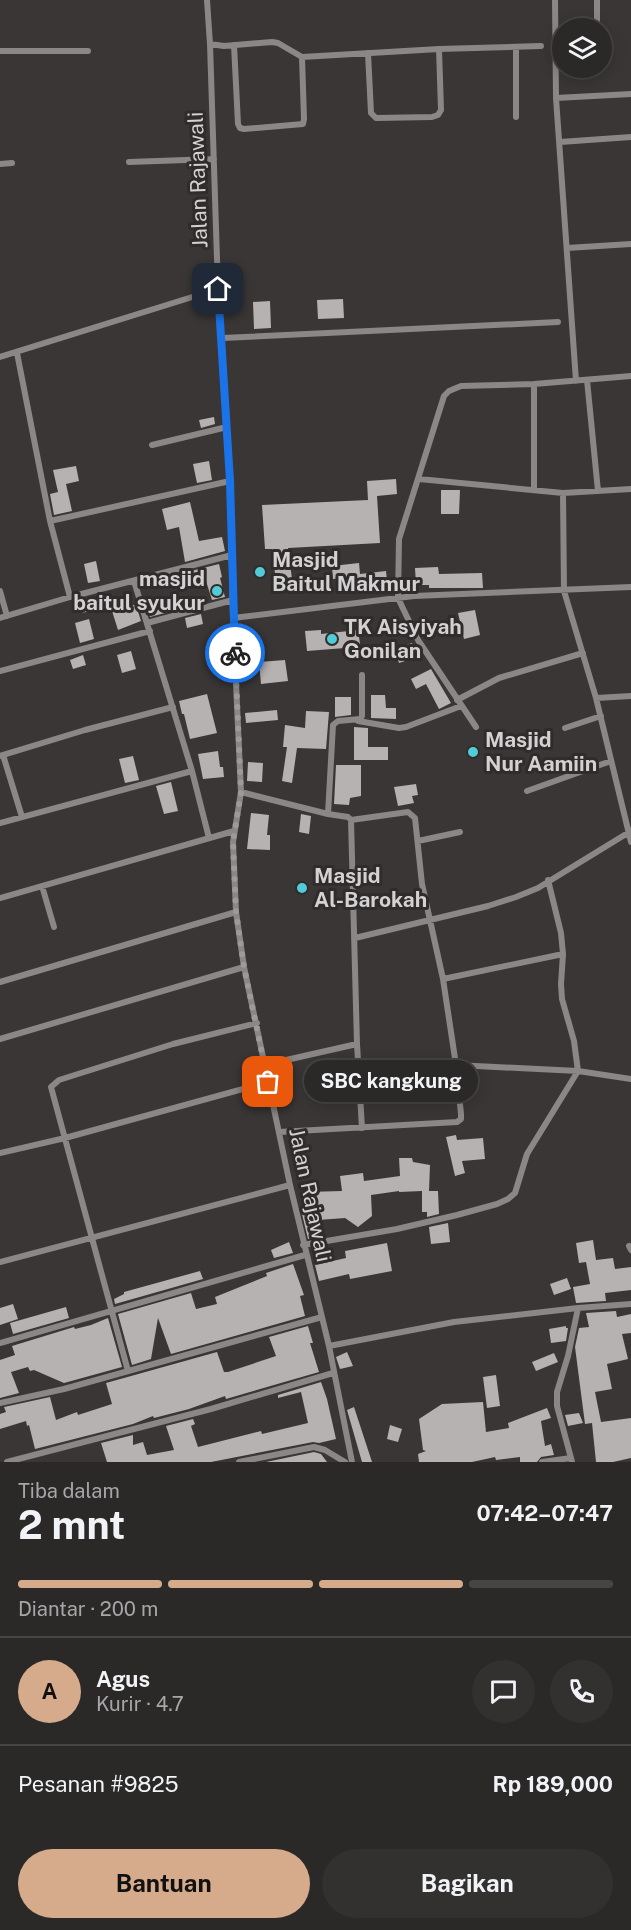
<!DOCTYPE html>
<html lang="id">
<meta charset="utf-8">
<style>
:root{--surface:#2b2828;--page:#333030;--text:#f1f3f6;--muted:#a6a6a8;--line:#474445;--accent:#d6ab8b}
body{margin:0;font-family:"Public Sans",sans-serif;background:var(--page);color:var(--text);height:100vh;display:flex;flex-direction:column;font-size:22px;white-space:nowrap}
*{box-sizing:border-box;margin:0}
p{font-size:20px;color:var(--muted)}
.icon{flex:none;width:33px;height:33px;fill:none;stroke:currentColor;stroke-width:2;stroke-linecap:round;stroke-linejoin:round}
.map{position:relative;height:1462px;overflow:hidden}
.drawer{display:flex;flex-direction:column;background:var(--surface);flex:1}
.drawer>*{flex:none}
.tools{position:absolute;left:552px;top:18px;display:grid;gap:12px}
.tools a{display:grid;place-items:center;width:60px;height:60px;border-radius:50%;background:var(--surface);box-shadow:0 3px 15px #0003,0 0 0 2px var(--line);font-size:30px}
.pin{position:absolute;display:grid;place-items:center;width:51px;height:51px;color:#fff;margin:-26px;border-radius:12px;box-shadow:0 3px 9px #0006}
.courier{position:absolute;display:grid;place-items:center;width:60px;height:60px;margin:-30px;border:4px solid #1a73e8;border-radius:50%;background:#fff;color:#222;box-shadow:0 2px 8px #0007}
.bubble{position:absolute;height:42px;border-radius:21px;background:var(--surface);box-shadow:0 3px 15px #0003,0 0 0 2px var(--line);font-size:20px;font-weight:700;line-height:42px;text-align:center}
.summary em{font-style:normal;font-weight:700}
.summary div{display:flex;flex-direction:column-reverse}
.summary{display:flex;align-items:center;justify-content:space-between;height:102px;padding:0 18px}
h1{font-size:39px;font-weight:700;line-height:45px}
.bar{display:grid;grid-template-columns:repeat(4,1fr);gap:9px 6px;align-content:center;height:72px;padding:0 18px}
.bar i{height:8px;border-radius:4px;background:var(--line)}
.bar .on{background:var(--accent)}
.bar p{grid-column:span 4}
.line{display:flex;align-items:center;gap:15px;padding:0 18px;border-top:2px solid var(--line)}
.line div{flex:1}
.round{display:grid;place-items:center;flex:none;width:63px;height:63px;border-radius:32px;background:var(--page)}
.cta{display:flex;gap:12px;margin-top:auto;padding:12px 18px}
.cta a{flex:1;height:69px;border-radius:36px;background:var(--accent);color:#111;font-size:24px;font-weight:700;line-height:69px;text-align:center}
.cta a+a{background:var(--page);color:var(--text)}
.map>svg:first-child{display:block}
</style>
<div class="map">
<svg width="631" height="1462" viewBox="0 0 631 1462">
<rect width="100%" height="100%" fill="#393635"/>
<!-- building -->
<path fill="#b6b2b2" d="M343,299L344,318L318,319L317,300Z
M270,301L271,328L254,329L253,302Z
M214,417L215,424L201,428L199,420Z
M209,461L212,480L197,483L193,464Z
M76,466L79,481L66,484L72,511L54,515L50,494L58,492L53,470Z
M396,479L397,494L377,496L380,543L288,548L293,587L277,589L272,549H265L262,505L368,500L367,481Z
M441,490H460L459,514H441Z
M190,502L199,541L222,537L225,551L185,562L179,527L167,530L162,509Z
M96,561L100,581L88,583L84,564Z
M359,563L360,574L386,571L388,590L366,592L365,588L342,590L341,578L333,579L332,566Z
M219,564L222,577L220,578L225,597L212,600L206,581L178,588L175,575Z
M438,567L439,574L482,573L483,588H429V585H416L415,568Z
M93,596L97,609L82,613L79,600Z
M172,596L176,610L150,617L146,602Z
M133,605H136L141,621L118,630L112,611Z
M475,610L480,635L464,639L458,613Z
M201,614L203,624L187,628L185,618Z
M89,619L94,639L80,643L75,623Z
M321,630V634L358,630L360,644L345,646V648L307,651L305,631Z
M412,643L417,657L399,663L395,650Z
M131,651L136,669L122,673L117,655Z
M83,655L86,665L73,669L70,660Z
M285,660L288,681L261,684L259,662Z
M431,669L451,703L439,709L426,684L416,689L411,679Z
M207,694L217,733L190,739L184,714H182L179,701Z
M371,695H385L386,708H396V719L371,718Z
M335,697H351V715L335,717Z
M277,710L278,720L246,723L245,713Z
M306,711L329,712L326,749L297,748L292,783L282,781L287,747H283L285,725L305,728Z
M354,727L368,728V747H388V760H354Z
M218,751L220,767H223L224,777L203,779L198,754Z
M133,756L139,780L125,783L119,759Z
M248,762L263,763L262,782L247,781Z
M336,765H361V796L350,798L349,805L334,804Z
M171,782L178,811L164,814L156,786Z
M416,784L418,795L412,796L414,803L398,806L394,787Z
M251,813L269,815L267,835H270V850L247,849Z
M301,814L311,816L309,834L299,832Z
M287,1069L292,1097L278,1099L273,1071Z
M456,1135L457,1140L483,1138L485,1159L462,1161L465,1173L455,1176L446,1137Z
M399,1158H412L413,1162L430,1165L429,1191H422H438L439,1214L427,1217V1212H422V1191L399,1192V1191L371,1195L372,1216L358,1227L345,1218L318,1220L321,1236L308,1239L301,1210H307L306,1192L342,1191L340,1176L363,1173L364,1181L400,1176Z
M448,1223L450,1242L431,1244L429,1227Z
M593,1240L596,1260L613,1258L615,1269L631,1267V1290L605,1293L606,1301L576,1303L573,1287L590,1284L586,1262L579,1263L576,1243Z
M289,1242L293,1253L274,1258L271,1250Z
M387,1243L392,1271L350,1279L349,1274L319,1281L315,1265L346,1258L345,1251Z
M293,1264L304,1295L300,1296L305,1316L171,1354L158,1318L151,1359L132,1365L118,1314L191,1293L196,1309L217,1304L215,1297L267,1276L266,1273Z
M200,1271L203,1279L115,1304L114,1299L124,1294V1292Z
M567,1278L571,1289L554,1295L550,1284Z
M13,1304L18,1319L0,1325V1308Z
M66,1307L69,1318L13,1334L10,1323Z
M616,1311L617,1317L631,1314V1333L622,1334L628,1359L607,1364L612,1389L595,1392L601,1422L631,1418V1458L613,1462H596L592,1423L585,1424L575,1347L579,1328L589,1327L586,1313Z
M108,1318L122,1367L64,1383L34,1370L30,1371L28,1367L11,1372L19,1393L0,1398V1360L15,1355L12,1346L74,1327L75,1329L91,1325Z
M308,1326L313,1343H310L319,1372L226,1399L225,1396L189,1409L154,1418L153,1416L133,1424L35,1449L29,1425L27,1426L26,1421L0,1429V1414L6,1412L4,1407L50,1397L56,1420L77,1412L78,1415L112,1404L106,1383L217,1352L224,1372H228L276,1356L269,1337Z
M566,1326V1328H568L566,1341L551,1343L549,1329Z
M347,1352L353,1366L340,1369L336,1357Z
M554,1353L558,1362L536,1371L532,1362Z
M496,1375L500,1406L487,1408L483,1377Z
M321,1382L327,1399L336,1439L319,1443L313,1442L211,1462H107L101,1443L133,1435V1445L143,1442L147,1455L174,1450L166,1426L193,1419L195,1424L191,1426L198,1447L261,1431L262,1434L308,1423L301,1392L278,1398V1395Z
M483,1402L486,1432L509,1428L508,1423L547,1408L551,1418L541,1421L545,1446L551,1444L554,1455L541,1457L537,1462H520V1457L496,1460L495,1457L472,1462H419L418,1454L426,1451L423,1450L419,1419L442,1404Z
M354,1407L372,1462H362L347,1410Z
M579,1413L583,1423L568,1426L565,1415Z
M390,1425L402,1429L398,1442L387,1439Z
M314,1452L321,1454L327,1462H266Z"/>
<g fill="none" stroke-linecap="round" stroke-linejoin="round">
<!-- street -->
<path stroke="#8a8786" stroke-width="6" d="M207,0L210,44L218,289L230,481L233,618L241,792L233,842L236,912L244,967L290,1185L329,1346L352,1462
M555,0L556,98L576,381
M597,0V28
M210,44L224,46L272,42L278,43L302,57L439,49L541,46
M234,45L238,124L240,128L244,129L303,124L304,119L302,57
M516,47V117
M0,51H88
M368,53L371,113L376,118L432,117L438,115L441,110L439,49
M598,68V71
M556,98L631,94
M560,142L631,137
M129,162L214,159
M0,164L12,163
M567,248L631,244
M222,338L558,322
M0,357L218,289
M587,380L598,491
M152,445L227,427
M419,479L563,493L631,489
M534,490V384
M563,493L564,591L596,698L631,842
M50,521L230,481
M134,581L192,771L209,838
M0,591L7,616
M70,597L232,555
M0,618L70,597L50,521L17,353
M233,618L414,596L631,587
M147,623L233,600
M0,671L150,631
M596,698L631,696
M457,700L499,678L583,653
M358,721L399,728L406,727L461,706
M476,727L418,640L398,598L399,539L444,396L449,391L461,386L534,384L631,376
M565,728L601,716
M3,755L22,817
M0,756L85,730L173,707
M527,791L611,761
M241,792L328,814L348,817L351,820L408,812L415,818L422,884L443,979L456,1065L461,1114V1119L457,1122L279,1132
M328,814L333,725L338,721L360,719L362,716V675
M351,820L357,1044L362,1128
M0,823L192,771
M418,841L460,832
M42,886L54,927
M0,898L234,831
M355,938L488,906L516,897L538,888L631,831
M443,979L563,954
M0,982L236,912
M0,1039L244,967
M264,1065L357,1044
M456,1065L578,1071L631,1079
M0,1153L65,1138L268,1082
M303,1245L397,1229L457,1215L497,1204L508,1199L515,1193L527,1154L578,1071L574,1041L562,999L561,984L563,954L561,933L548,880
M629,1246L631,1250
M0,1262L290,1185
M0,1343L305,1255
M329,1346L454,1322L578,1308
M128,1371L51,1087L59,1080L173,1044L257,1023
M0,1403L64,1389L322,1317
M571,1458L557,1406V1392L568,1356L578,1308L631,1304
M7,1462L211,1409L333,1373
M239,1462L314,1447L325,1450L345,1462
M542,1462L571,1458L572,1462"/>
</g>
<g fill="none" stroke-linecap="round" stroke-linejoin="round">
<!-- done -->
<path stroke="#9d9b9a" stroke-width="6" stroke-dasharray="0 10.8" d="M235,653L241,792L233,842L236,912L244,967L268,1082"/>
<!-- route -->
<path stroke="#1a73e8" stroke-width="8" d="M218,289L230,481L235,653"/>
</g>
<!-- markers -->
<g fill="#52cbd8" stroke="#2f2c2b" stroke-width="2">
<circle cx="260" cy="572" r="6"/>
<circle cx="217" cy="591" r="6"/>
<circle cx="332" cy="639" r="6"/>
<circle cx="473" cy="752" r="6"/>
<circle cx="302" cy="888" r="6"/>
</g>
<g text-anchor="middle" stroke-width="6" stroke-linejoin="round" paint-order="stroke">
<!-- street labels -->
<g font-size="21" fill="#d3d1d1" stroke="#2f2c2b">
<text transform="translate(198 180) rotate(-92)" y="7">Jalan Rajawali</text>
<text transform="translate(310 1195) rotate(78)" y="7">Jalan Rajawali</text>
</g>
<!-- poi labels -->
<g font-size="21" font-weight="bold" fill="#d3d1d1" stroke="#2f2c2b" text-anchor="start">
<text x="272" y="567">Masjid<tspan x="272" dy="24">Baitul Makmur</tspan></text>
<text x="205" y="586" text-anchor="end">masjid<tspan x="205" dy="24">baitul syukur</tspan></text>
<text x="344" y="634">TK Aisyiyah<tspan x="344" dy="24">Gonilan</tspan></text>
<text x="485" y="747">Masjid<tspan x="485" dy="24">Nur Aamiin</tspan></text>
<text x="314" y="883">Masjid<tspan x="314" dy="24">Al-Barokah</tspan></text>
</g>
</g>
</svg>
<div class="tools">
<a><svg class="icon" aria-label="layers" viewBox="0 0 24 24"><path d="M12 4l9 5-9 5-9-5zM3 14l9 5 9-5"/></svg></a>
</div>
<div class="pin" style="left:268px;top:1082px;background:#ea580c"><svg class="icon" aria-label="bag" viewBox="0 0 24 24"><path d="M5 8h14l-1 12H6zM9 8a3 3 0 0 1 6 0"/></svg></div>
<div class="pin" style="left:218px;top:289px;background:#1f2937"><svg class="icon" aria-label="home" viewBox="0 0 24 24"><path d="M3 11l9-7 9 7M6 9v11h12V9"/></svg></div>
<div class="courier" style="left:235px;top:653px"><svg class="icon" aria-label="bike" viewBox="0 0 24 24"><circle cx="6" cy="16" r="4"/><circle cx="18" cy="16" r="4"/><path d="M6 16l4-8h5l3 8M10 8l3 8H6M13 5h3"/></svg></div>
<div class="bubble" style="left:304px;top:1060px;width:174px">SBC kangkung</div>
</div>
<section class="drawer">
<div class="summary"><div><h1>2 mnt</h1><p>Tiba dalam</p></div><em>07:42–07:47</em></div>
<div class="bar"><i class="on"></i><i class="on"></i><i class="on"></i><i></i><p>Diantar · 200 m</p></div>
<div class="line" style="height:108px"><b class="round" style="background:var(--accent);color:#111">A</b><div><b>Agus</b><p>Kurir · 4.7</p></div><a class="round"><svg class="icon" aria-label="chat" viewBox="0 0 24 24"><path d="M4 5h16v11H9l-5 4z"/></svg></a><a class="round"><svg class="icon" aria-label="phone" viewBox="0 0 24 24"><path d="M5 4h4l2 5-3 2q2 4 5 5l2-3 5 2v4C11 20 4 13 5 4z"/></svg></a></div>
<div class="line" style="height:78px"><div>Pesanan #9825</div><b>Rp 189,000</b></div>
<div class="cta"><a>Bantuan</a><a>Bagikan</a></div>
</section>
